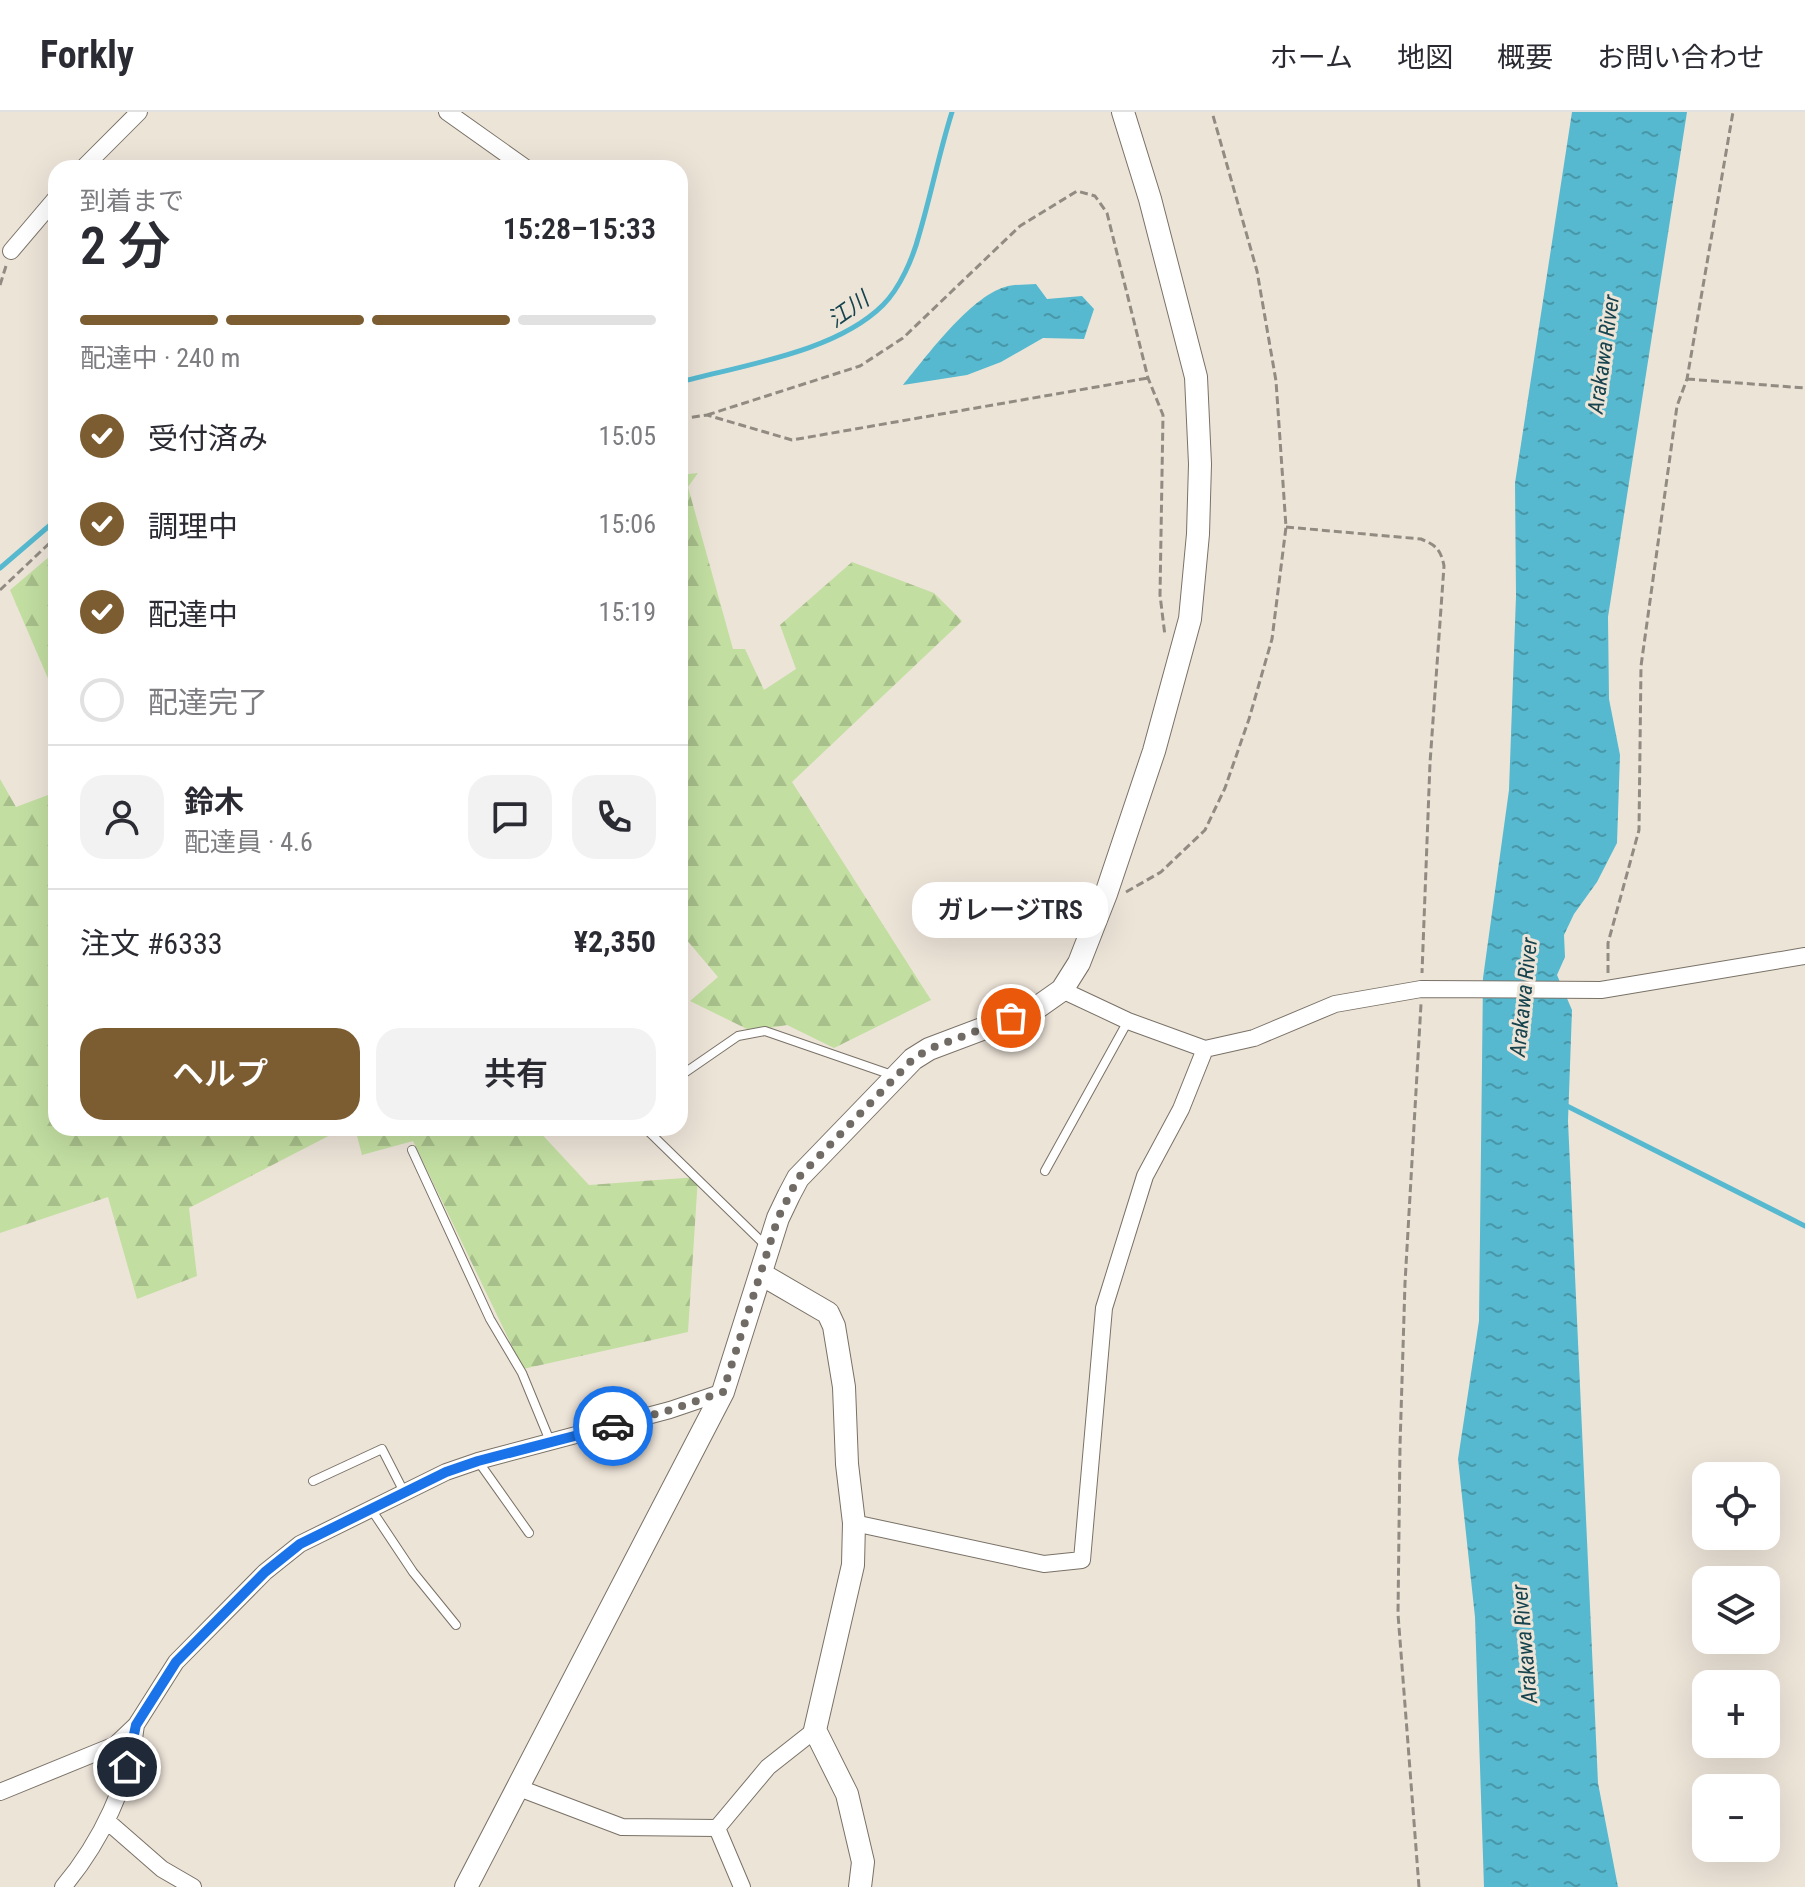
<!DOCTYPE html>
<html lang="ja">
<meta charset="utf-8">
<style>
:root{--surface:#fff;--page:#f2f2f3;--text:#2b2b33;--muted:#7c7c81;--line:#e1e1e2;--accent:#7c5d32}
body{margin:0;font-family:"Roboto Condensed","Noto Sans JP",sans-serif;background:var(--page);color:var(--text);height:100vh;display:flex;flex-direction:column;font-size:30px;white-space:nowrap}
*{box-sizing:border-box;margin:0}
p{font-size:26px;color:var(--muted)}
.icon{flex:none;width:44px;height:44px;fill:none;stroke:currentColor;stroke-width:2;stroke-linecap:round;stroke-linejoin:round}
.map{position:relative;flex:1;overflow:hidden}
.side{position:absolute;left:48px;top:48px;width:640px;height:976px;display:flex;flex-direction:column;background:var(--surface);border-radius:24px;box-shadow:0 8px 32px #0002}
.side>*{flex:none}
.buttons{position:absolute;left:1692px;top:1350px;display:grid;gap:16px}
.buttons a{display:grid;place-items:center;width:88px;height:88px;border-radius:16px;background:var(--surface);box-shadow:0 8px 32px #0002;font-size:40px}
.pin{position:absolute;display:grid;place-items:center;width:68px;height:68px;color:#fff;margin:-34px;border:4px solid #fff;border-radius:50%;box-shadow:0 2px 8px #0007}
.courier{position:absolute;display:grid;place-items:center;width:80px;height:80px;margin:-40px;border:6px solid #1a73e8;border-radius:50%;background:#fff;color:#222;box-shadow:0 2px 10px #0007}
.bubble{position:absolute;height:56px;border-radius:24px;background:var(--surface);box-shadow:0 8px 32px #0002;font-size:26px;font-weight:600;line-height:56px;text-align:center}
.summary em{font-style:normal;font-weight:600}
.summary div{display:flex;flex-direction:column-reverse}
.summary{display:flex;align-items:center;justify-content:space-between;height:136px;padding:0 32px}
h1{font-size:52px;font-weight:600;line-height:60px}
.bar{display:grid;grid-template-columns:repeat(4,1fr);gap:12px 8px;align-content:center;height:96px;padding:0 32px}
.bar i{height:10px;border-radius:6px;background:var(--line)}
.bar .selected{background:var(--accent)}
.bar p{grid-column:span 4}
.line{display:flex;align-items:center;gap:20px;padding:0 32px;border-top:2px solid var(--line)}
.line div{flex:1}
.round{display:grid;place-items:center;flex:none;width:84px;height:84px;border-radius:24px;background:var(--page)}
ol{padding:0 32px;list-style:none}
li{display:flex;align-items:center;gap:24px;height:88px}
li p{margin-inline-start:auto}
li .icon{padding:8px;border-radius:50%;background:var(--accent);color:#fff;stroke-width:4}
li:last-child{color:var(--muted)}
li i{width:44px;height:44px;border:4px solid var(--line);border-radius:50%}
.primary-button{display:flex;gap:16px;margin-top:auto;padding:16px 32px}
.primary-button a{flex:1;height:92px;border-radius:24px;background:var(--accent);color:#fff;font-size:32px;font-weight:600;line-height:92px;text-align:center}
.primary-button a+a{background:var(--page);color:var(--text)}
header{display:flex;align-items:center;gap:48px;box-sizing:border-box;height:112px;padding:0 40px;background:var(--surface);border-bottom:2px solid var(--line)}
header strong{font-size:38px}
nav{display:flex;gap:44px;margin-inline-start:auto;font-size:28px}
.map>svg:first-child{display:block}
</style>
<header>
<strong>Forkly</strong>
<nav><a>ホーム</a><a>地図</a><a>概要</a><a>お問い合わせ</a></nav>
</header>
<div class="map">
<svg width="1805" height="1775" viewBox="0 0 1805 1775">
<defs>
<pattern id="forest-firs" width="22" height="20" patternUnits="userSpaceOnUse" patternTransform="scale(2)"><rect width="22" height="20" fill="#c2dea1"/><path d="M5 1l3.5 6h-7zM16 11l3.5 6h-7z" fill="#a7bf8a"/></pattern>
<pattern id="water-ripples" width="26" height="14" patternUnits="userSpaceOnUse" patternTransform="scale(2)"><rect width="26" height="14" fill="#56b9cf"/><path d="M2 4q2-2 4 0t4 0M15 11q2-2 4 0t4 0" fill="none" stroke="#4897a8"/></pattern>
</defs>
<rect width="100%" height="100%" fill="#ede4d8"/>
<!-- forest -->
<path fill="url(#forest-firs)" d="M698,361L688,375L733,537H745L764,578L796,557L780,513L852,450L934,481L962,509L792,670L931,888L834,936L787,913L751,919L690,889L718,865L680,820V363Z
M56,439V585L10,478Z
M0,667L16,695L56,680V1016H344L189,1096L197,1164L137,1187L108,1085L0,1121Z
M355,1016H536L589,1073L698,1065L688,1220L523,1257L413,1029L362,1043Z"/>
<!-- water -->
<path fill="url(#water-ripples)" d="M1572,0H1687L1608,505L1609,587L1620,643L1617,731L1597,770L1574,802L1564,823L1565,845L1557,863L1572,898L1568,1009L1598,1671L1618,1775H1484L1475,1505L1458,1347L1479,1209L1483,866L1509,678L1516,484L1515,371Z
M1036,172L1047,187L1082,184L1094,197L1084,227L1043,226L1001,250L967,263L903,273C926,245 970,185 1005,175C1014,172 1026,173 1036,172Z"/>
<g fill="none" stroke-linecap="round" stroke-linejoin="round">
<!-- stream -->
<path stroke="#56b9cf" stroke-width="5" d="M680,270C743,253 836,240 883,193C900,176 913,146 919,123C931,83 939,41 952,0
M0,456L56,408
M1563,992L1805,1114"/>
<defs>
<path id="lane" d="M680,964L738,924L765,919L895,964
M645,1016L765,1133
M412,1038L490,1207L522,1261L550,1329
M1045,1059L1128,909
M478,1349L529,1421
M313,1369L382,1337L404,1380
M371,1397L413,1460L456,1513"/>
<path id="street" d="M447,0L526,56
M83,56L139,0
M11,139L56,86
M1062,878L1128,909L1205,937L1254,926L1335,892L1421,877L1601,878L1805,844
M854,1411L1044,1452L1082,1448L1104,1196L1145,1064L1181,997L1205,937
M519,1676L622,1715L717,1716
M0,1680L115,1633L136,1613L176,1550L265,1460L300,1432L446,1360L478,1349L670,1298L723,1280
M107,1709L162,1757L193,1775
M717,1716L768,1655L815,1618
M717,1716L742,1775
M63,1775C101,1730 129,1671 136,1613"/>
<path id="secondary" d="M761,1162L828,1201L834,1214L844,1275L847,1352L854,1411L853,1453L815,1618L847,1682L863,1750L860,1775
M466,1775L723,1280L778,1106L789,1083L798,1066L913,947L929,937L1035,897L1062,878L1079,851L1106,782L1154,639L1190,507L1198,422L1200,352L1196,265L1150,87L1123,0"/>
</defs>
<!-- lane casing -->
<use href="#lane" stroke="#797166" stroke-width="10"/>
<!-- street casing -->
<use href="#street" stroke="#797166" stroke-width="18"/>
<!-- secondary casing -->
<use href="#secondary" stroke="#797166" stroke-width="24"/>
<!-- path -->
<path stroke="#918b82" stroke-width="3" stroke-dasharray="8 4" stroke-linecap="butt" d="M0,173L6,154
M1687,267L1805,276
M707,303L860,254L903,226L1020,114L1077,79L1095,84L1107,101L1148,266L1163,303L1160,483L1165,524
M680,307L707,303L792,328L1148,266
M1286,415L1421,427C1436,433 1441,438 1444,454L1430,651L1422,861
M0,478L56,425
M1126,780L1161,760L1205,718L1225,676L1249,607L1272,527L1286,415L1276,269L1257,159L1212,0
M1608,861V831L1639,718L1641,554L1677,294L1687,267L1733,0
M1419,1775L1398,1502L1400,1334L1405,1171L1421,892"/>
<!-- lane -->
<use href="#lane" stroke="#fff" stroke-width="8"/>
<!-- street -->
<use href="#street" stroke="#fff" stroke-width="16"/>
<!-- secondary -->
<use href="#secondary" stroke="#fff" stroke-width="22"/>
</g>
<g fill="none" stroke-linecap="round" stroke-linejoin="round">
<!-- done -->
<path stroke="#706b64" stroke-width="8" stroke-dasharray="0 14.4" d="M613,1314L670,1298L723,1280L778,1106L798,1066L913,947L929,937L1011,906"/>
<!-- route -->
<path stroke="#1a73e8" stroke-width="10" d="M127,1655L136,1613L176,1550L265,1460L300,1432L446,1360L478,1349L613,1314"/>
</g>
<g text-anchor="middle" stroke-width="6" stroke-linejoin="round" paint-order="stroke">
<!-- water labels -->
<g font-size="22" font-style="italic" fill="#16434d" stroke="#ede4d8">
<text transform="translate(848 197) rotate(-35)" y="8">江川</text>
<text transform="translate(1603 242) rotate(-82)" y="8">Arakawa River</text>
<text transform="translate(1523 885) rotate(-84)" y="8">Arakawa River</text>
<text transform="translate(1524 1532) rotate(-95)" y="8">Arakawa River</text>
</g>
</g>
</svg>
<div class="buttons">
<a><svg class="icon" aria-label="locate" viewBox="0 0 24 24"><circle cx="12" cy="12" r="6"/><path d="M12 2v4M12 18v4M2 12h4M18 12h4"/></svg></a>
<a><svg class="icon" aria-label="layers" viewBox="0 0 24 24"><path d="M12 4l9 5-9 5-9-5zM3 14l9 5 9-5"/></svg></a>
<a>+</a>
<a>−</a>
</div>
<div class="pin" style="left:1011px;top:906px;background:#ea580c"><svg class="icon" aria-label="bag" viewBox="0 0 24 24"><path d="M5 8h14l-1 12H6zM9 8a3 3 0 0 1 6 0"/></svg></div>
<div class="pin" style="left:127px;top:1655px;background:#1f2937"><svg class="icon" aria-label="home" viewBox="0 0 24 24"><path d="M3 11l9-7 9 7M6 9v11h12V9"/></svg></div>
<div class="courier" style="left:613px;top:1314px"><svg class="icon" aria-label="car" viewBox="0 0 24 24"><path d="M5 17H2v-5l4-1 3-4h7l3 4 3 1v5h-3M9 17h6M6 11h13"/><circle cx="7" cy="17" r="2"/><circle cx="17" cy="17" r="2"/></svg></div>
<div class="bubble" style="left:912px;top:770px;width:196px">ガレージTRS</div>
<section class="side">
<div class="summary"><div><h1>2 分</h1><p>到着まで</p></div><em>15:28–15:33</em></div>
<div class="bar"><i class="selected"></i><i class="selected"></i><i class="selected"></i><i></i><p>配達中 · 240 m</p></div>
<ol>
<li><svg class="icon" aria-label="check" viewBox="0 0 24 24"><path d="M5 12l5 5 9-10"/></svg>受付済み<p>15:05</p></li>
<li><svg class="icon" aria-label="check" viewBox="0 0 24 24"><path d="M5 12l5 5 9-10"/></svg>調理中<p>15:06</p></li>
<li><svg class="icon" aria-label="check" viewBox="0 0 24 24"><path d="M5 12l5 5 9-10"/></svg>配達中<p>15:19</p></li>
<li><i></i>配達完了</li>
</ol>
<div class="line" style="height:144px"><a class="round"><svg class="icon" aria-label="person" viewBox="0 0 24 24"><circle cx="12" cy="8" r="4"/><path d="M4 21q1-7 8-7t8 7"/></svg></a><div><b>鈴木</b><p>配達員 · 4.6</p></div><a class="round"><svg class="icon" aria-label="chat" viewBox="0 0 24 24"><path d="M4 5h16v11H9l-5 4z"/></svg></a><a class="round"><svg class="icon" aria-label="phone" viewBox="0 0 24 24"><path d="M5 4h4l2 5-3 2q2 4 5 5l2-3 5 2v4C11 20 4 13 5 4z"/></svg></a></div>
<div class="line" style="height:104px"><div>注文 #6333</div><b>¥2,350</b></div>
<div class="primary-button"><a>ヘルプ</a><a>共有</a></div>
</section>
</div>
